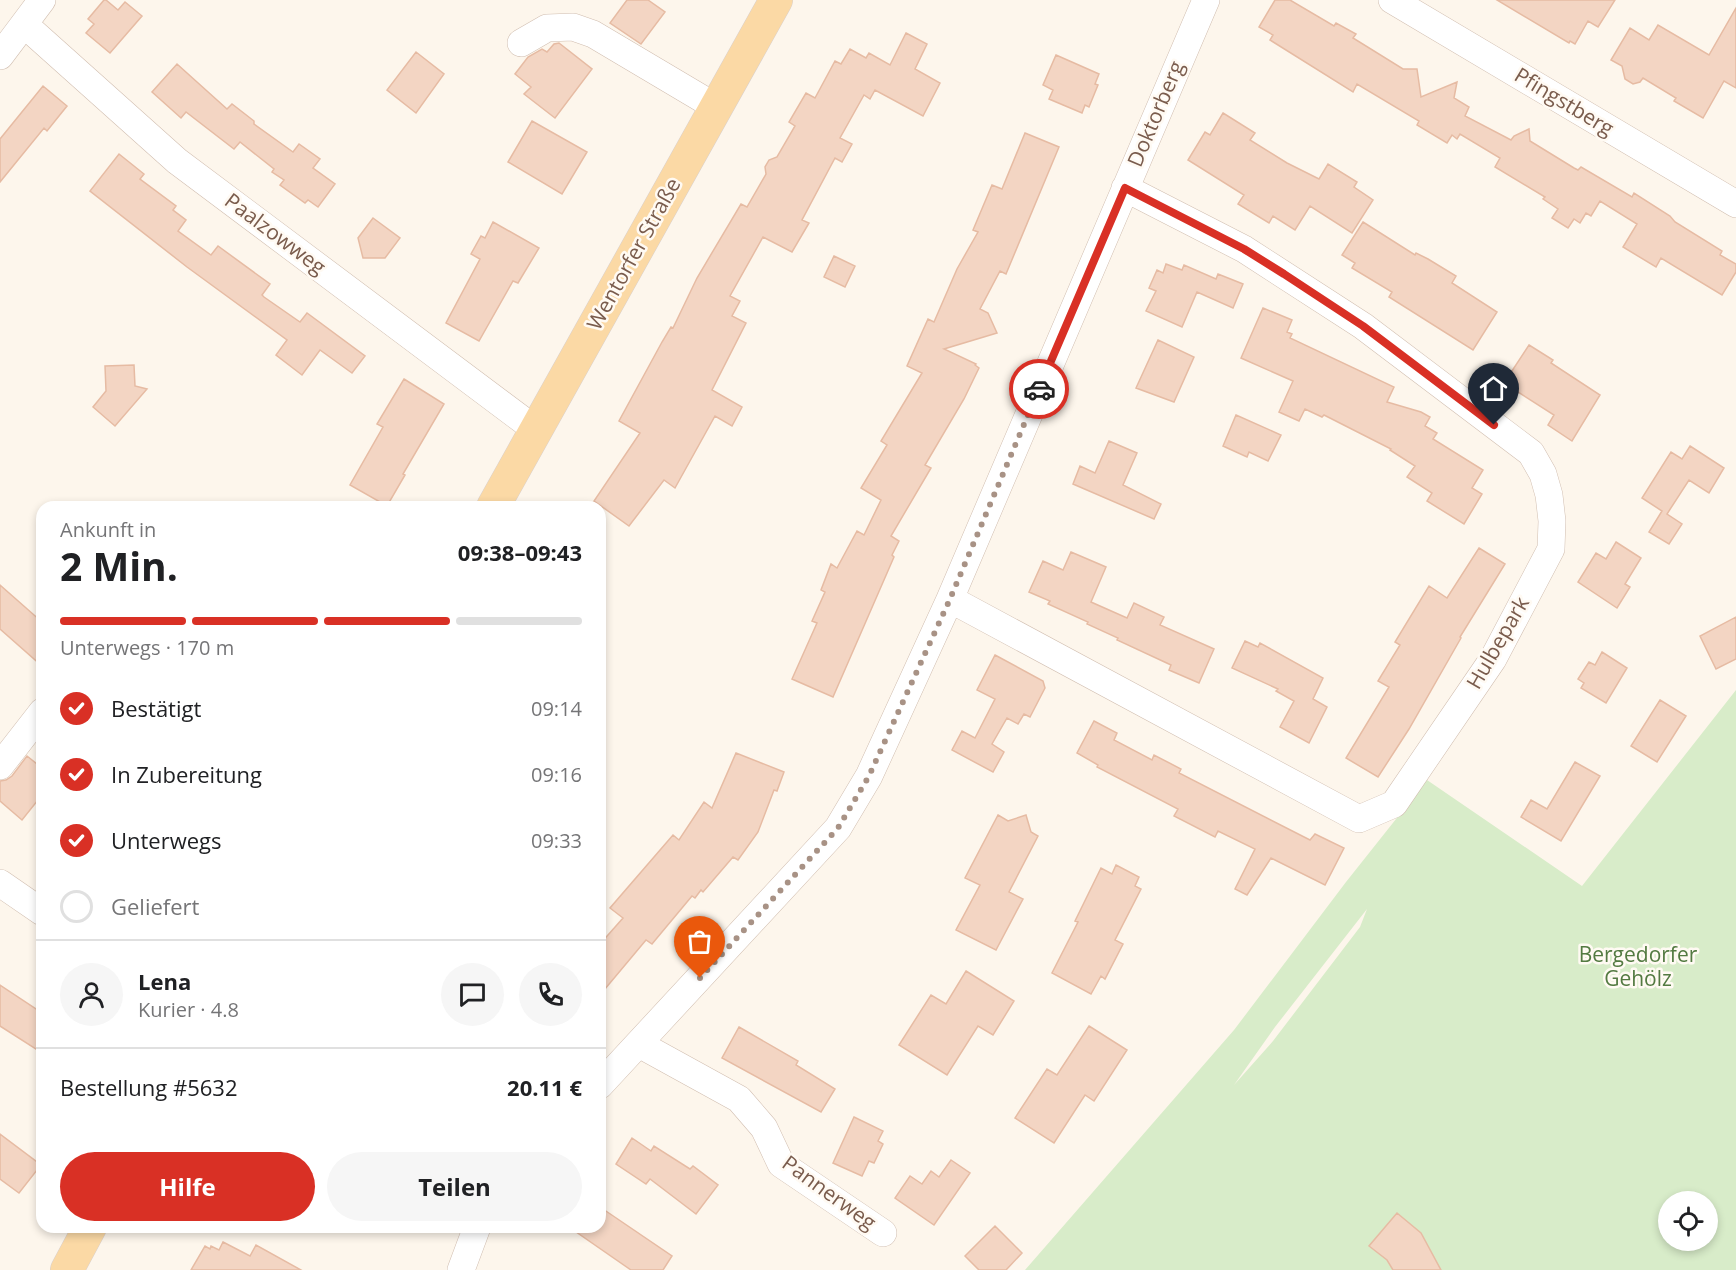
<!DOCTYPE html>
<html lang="de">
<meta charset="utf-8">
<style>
:root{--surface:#fff;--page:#f6f6f6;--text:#202124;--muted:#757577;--line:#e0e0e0;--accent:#d93025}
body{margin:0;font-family:"Open Sans",sans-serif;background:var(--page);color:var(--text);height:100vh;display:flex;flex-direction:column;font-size:22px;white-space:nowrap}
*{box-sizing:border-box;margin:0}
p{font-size:20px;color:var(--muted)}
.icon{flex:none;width:33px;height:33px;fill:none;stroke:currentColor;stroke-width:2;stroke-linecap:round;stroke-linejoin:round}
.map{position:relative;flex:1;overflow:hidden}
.side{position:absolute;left:36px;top:501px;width:570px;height:732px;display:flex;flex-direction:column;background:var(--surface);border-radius:18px;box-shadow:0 3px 9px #0003}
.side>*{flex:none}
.fabs{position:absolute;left:1658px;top:1191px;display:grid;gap:12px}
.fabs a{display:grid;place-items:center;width:60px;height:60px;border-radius:50%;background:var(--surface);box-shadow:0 3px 9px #0003;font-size:30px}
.pin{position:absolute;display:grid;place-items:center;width:51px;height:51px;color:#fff;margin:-62px -26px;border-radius:50% 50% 50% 0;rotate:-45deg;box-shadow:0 0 6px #0007}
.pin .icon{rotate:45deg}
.courier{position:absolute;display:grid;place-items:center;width:60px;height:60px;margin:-30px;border:4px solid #d93025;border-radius:50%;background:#fff;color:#222;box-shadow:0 2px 8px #0007}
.summary em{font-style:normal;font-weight:700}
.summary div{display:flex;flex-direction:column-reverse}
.summary{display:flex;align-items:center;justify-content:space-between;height:102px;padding:0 24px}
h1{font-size:39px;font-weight:700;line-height:45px}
.bar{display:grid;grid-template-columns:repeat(4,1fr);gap:9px 6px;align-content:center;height:72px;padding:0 24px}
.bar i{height:8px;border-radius:4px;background:var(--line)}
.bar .active{background:var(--accent)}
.bar p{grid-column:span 4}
.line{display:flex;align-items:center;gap:15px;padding:0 24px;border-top:2px solid var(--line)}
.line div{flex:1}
.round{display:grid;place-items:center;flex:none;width:63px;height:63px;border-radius:32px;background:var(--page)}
ol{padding:0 24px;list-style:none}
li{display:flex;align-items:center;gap:18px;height:66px}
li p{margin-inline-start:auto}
li .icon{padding:6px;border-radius:50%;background:var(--accent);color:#fff;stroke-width:4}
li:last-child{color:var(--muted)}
li i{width:33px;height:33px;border:3px solid var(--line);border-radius:50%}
.primary-button{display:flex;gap:12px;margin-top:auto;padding:12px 24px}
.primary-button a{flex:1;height:69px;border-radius:36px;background:var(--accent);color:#fff;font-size:24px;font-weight:700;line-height:69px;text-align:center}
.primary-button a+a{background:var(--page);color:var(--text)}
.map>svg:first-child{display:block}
</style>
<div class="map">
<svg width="1736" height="1270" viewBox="0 0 1736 1270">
<rect width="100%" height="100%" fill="#fdf6ec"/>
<!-- green -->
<path fill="#d8ecc9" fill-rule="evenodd" d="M1736,690V1270H1025L1234,1030L1346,882L1427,780L1582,886ZM1367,909L1360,927L1273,1041L1234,1085L1275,1027ZM1668,1202H1707V1240H1668Z"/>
<!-- building -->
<path fill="#f3d5c3" stroke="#e6bba3" stroke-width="1.5" d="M104,0H106L118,10L125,2L142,16L110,53L86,33L94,24L88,19Z
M627,0H648L665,12L641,44L610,23Z
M1275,0H1290L1334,26L1336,23L1356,34L1353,38L1403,69H1417L1421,97L1457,82L1454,98L1469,107L1465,116L1511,140L1514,136L1529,129L1530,141L1574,168L1578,170L1581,167L1632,197L1634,193L1670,216L1675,222L1722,251L1720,255L1736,264V272L1722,295L1661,258L1656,267L1623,247L1637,224L1600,201L1591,216L1586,213L1580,223L1574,219L1568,228L1552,218L1558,209L1543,199L1545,197L1495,167L1500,158L1460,134L1457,139L1452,135L1447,143L1417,125L1419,121L1357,84L1353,92L1270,40L1273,35L1259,27Z
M1497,0H1615L1598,27L1588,21L1575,44L1570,41L1569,43Z
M1736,8V88L1724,81L1703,118L1674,101L1676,98L1643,78L1640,82L1633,84L1625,79L1622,66L1611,60L1630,28L1649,40L1658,25L1709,55Z
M906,33L927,44L915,69L940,83L923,116L875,90L870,99L864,95L840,138L852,144L842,162L835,158L802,220L809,223L792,252L763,237L730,296L740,301L732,316L746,323L712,390L742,407L732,426L715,416L675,488L664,480L629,526L594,501L640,433L619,421L662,342L671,327L673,328L697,278L741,204L747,207L766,174L765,167L769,160L777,157L795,126L789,122L806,93L815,98L835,61L841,64L850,49L866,58L869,53L890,65Z
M559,43L592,69L555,118L524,94L531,87L515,74L528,57L542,49L547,52L554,44Z
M416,52L444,74L416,113L387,90Z
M1056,55L1099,74L1095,84L1098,85L1089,107L1085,105L1082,113L1049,99L1053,90L1043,85Z
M177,64L227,109L232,104L254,121V124L293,152L299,144L320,159L313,168L335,184L318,207L308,200L305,203L280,185L284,180L272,172L274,169L240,142L234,149L186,112L181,118L152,92Z
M43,86L67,106L47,131L44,128L0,182V139Z
M1223,113L1255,133L1250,140L1287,163L1319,179L1328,164L1357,182L1354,187L1373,200L1352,233L1310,206L1295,230L1273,216L1269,223L1238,204L1244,195L1188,160L1205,132L1210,135Z
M532,121L587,152L562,194L508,162Z
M1025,133L1059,147L1006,274L1000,271L980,309L988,313L997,333L944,349L976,364L975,365L979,368L964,399L925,465L931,468L891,536L899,541L892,555L894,557L833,697L792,679L817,623L812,621L825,592L821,590L831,564L837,568L857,531L864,535L881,500L861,488L887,445L881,441L922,373L907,366L928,319L934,322L957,269L978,232L973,230L992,185L1002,189Z
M119,154L144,174L140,179L176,206L173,210L186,220L178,231L211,255L218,246L270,284L262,295L264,297L300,322L307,313L365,356L352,373L320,350L302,375L276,355L287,340L187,267L90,191Z
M373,218L400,238L385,258H363L358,238Z
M493,222L539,248L518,283L513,281L479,341L446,323L480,259L471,254L481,236L485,238Z
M1363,222L1415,255L1416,253L1428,259L1456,276L1452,283L1497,312L1473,350L1389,297L1392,292L1352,268L1355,263L1342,255Z
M834,256L855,266L845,287L824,277Z
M1166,264L1182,270L1184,265L1216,279L1218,274L1243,284L1233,308L1197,292L1182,327L1146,311L1156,291L1149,288L1157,270L1163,273Z
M1263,308L1292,320L1287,332L1292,334L1290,338L1394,387L1387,402L1421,412L1430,417L1425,426L1437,433L1433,439L1483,470L1472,488L1482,494L1464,524L1427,501L1432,493L1407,477L1415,466L1390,450L1391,449L1324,415L1322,417L1305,409L1299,421L1279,412L1293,381L1241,358Z
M1158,340L1194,357L1174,402L1136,388Z
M1529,345L1553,360L1551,363L1600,395L1572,441L1548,425L1554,415L1504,383Z
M134,365L135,386L147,389L115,426L93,407L106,391L105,366Z
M404,379L444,404L403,474L405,475L387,506L350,485L383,427L377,424Z
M1236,415L1281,435L1268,461L1249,452L1247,457L1223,446Z
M1109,441L1137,453L1123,485L1161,504L1154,519L1073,484L1080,466L1095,473Z
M1690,446L1724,468L1709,493L1689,480L1667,514L1682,524L1669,544L1649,532L1662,511L1642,498L1671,452L1682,459Z
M1616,542L1641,558L1625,584L1630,587L1617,608L1578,582L1596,553L1606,559Z
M1479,548L1505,564L1460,637L1461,638L1409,729L1378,777L1346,758L1389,687L1378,681L1400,645L1395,642L1429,586L1447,598Z
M1071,552L1106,567L1091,602L1127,618L1134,603L1164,617L1160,625L1214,649L1199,683L1169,670L1171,665L1117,640L1118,638L1087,624L1088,622L1048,604L1050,601L1029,592L1043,561L1063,570Z
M0,585L42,622V666L0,629Z
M1736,617V659L1716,669L1700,636Z
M1245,641L1258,647L1260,643L1323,678L1313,699L1327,707L1309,743L1280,727L1294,701L1276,691L1278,689L1232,668Z
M1602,652L1627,668L1606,703L1581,688L1584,683L1578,679L1589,662L1595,665Z
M995,655L1043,681L1045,688L1030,717L1024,714L1018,724L1007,718L992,744L1004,752L993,772L952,750L962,731L975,738L995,699L977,690Z
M1660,700L1686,716L1657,762L1631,746Z
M1094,721L1117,733L1114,740L1152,760L1154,755L1181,769L1179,773L1310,840L1315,834L1344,848L1325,885L1271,858L1247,895L1235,889L1255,849L1218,831L1215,837L1174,816L1178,809L1097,767L1098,765L1077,753Z
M736,753L784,772L777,791L774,790L758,832L738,860L733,857L703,892L701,890L695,898L692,896L652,944L646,940L600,995V944L623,918L610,908L673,835L679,840L704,802L712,808Z
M27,756L42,768V795L22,820L0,801V781L6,780L12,776Z
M1575,762L1600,776L1561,841L1521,817L1531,800L1547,809Z
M998,815L1008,821L1026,815L1031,832L1038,836L1009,892L1023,899L996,950L956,930L980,885L965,878Z
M1116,865L1139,877L1135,886L1141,889L1115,940L1123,944L1105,979L1101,976L1091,994L1052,973L1078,922L1075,921L1101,868L1112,874Z
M966,971L1014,1001L993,1035L978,1026L947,1075L899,1045L931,995L946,1004Z
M0,985L42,1013V1053L0,1026Z
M1089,1026L1127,1050L1094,1101L1085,1095L1054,1143L1015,1118L1047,1069L1057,1075Z
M739,1027L798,1061L796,1065L835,1089L821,1112L722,1058Z
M854,1117L883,1131L878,1141L883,1144L874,1163L869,1161L862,1176L833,1163Z
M0,1134L41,1165L19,1193L0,1179Z
M632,1138L651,1151L654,1146L690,1169L693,1166L718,1185L696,1214L650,1179L646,1184L616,1164Z
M951,1160L970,1173L934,1225L895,1198L910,1176L922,1184L931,1171L939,1177Z
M600,1207L672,1256L663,1270H631L569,1227H600Z
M1397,1213L1421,1233L1441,1270H1393L1387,1260L1369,1246Z
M995,1226L1022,1253L1006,1270H979L965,1256Z
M223,1242L250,1256L256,1245L301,1270H191L205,1246L210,1249L211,1246L219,1250Z"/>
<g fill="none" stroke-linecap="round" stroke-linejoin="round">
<defs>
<path id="minor" d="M1392,0L1736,204
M25,25L177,161L536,430
M521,43L547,28L573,27L593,34L716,107
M0,56L42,0
M950,599L1359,819L1394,804L1493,659L1551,549L1552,521L1549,495L1543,474L1531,453L1363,326L1244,249L1125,188
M0,766L42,712
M0,883L42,912
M639,1044L739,1099L764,1128L781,1164L883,1233
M600,1085L838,828L869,776L950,599L1206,0
M461,1270L477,1227"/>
<path id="major" d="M493,507L776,0
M67,1270L90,1227"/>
</defs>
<!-- minor casing -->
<use href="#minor" stroke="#d1beb0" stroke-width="28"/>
<!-- major casing -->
<use href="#major" stroke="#dad1cd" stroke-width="34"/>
<!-- minor -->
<use href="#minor" stroke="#fff" stroke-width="27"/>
<!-- major -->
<use href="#major" stroke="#fbd9a5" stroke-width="33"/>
</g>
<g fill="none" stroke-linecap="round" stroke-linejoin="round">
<!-- done -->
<path stroke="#a89285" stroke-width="6" stroke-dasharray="0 10.8" d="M700,978L838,828L869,776L950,599L1039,389"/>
<!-- route -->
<path stroke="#d93025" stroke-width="8" d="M1039,389L1125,188L1244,249L1284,274L1363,326L1494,425"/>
</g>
<g text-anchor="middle" stroke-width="5" stroke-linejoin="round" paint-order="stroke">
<!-- street labels -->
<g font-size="21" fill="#7a5c4d" stroke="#fffaf3">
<text transform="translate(1564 102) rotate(31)" y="7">Pfingstberg</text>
<text transform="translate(1156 114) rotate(-67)" y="7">Doktorberg</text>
<text transform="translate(275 234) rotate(37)" y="7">Paalzowweg</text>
<text transform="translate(634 254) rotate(-61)" y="7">Wentorfer Straße</text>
<text transform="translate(1498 643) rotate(-60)" y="7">Hulbepark</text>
<text transform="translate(829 1193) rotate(36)" y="7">Pannerweg</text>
</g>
<!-- park labels -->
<g font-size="21" fill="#537a41" stroke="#fffaf3">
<text x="1638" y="962">Bergedorfer<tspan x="1638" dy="24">Gehölz</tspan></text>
</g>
</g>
</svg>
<div class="fabs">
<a><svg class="icon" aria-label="locate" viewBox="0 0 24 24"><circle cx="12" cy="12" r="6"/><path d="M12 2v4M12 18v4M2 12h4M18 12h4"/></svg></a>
</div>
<div class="pin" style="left:700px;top:978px;background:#ea580c"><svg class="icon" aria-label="bag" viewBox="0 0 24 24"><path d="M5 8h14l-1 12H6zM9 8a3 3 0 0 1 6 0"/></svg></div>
<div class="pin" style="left:1494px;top:425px;background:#1f2937"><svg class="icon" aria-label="home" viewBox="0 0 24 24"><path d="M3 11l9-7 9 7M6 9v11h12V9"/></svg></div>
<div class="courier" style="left:1039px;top:389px"><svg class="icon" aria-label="car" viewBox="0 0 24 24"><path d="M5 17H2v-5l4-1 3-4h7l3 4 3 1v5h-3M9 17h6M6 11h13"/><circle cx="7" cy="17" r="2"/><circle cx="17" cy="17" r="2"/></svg></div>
<section class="side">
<div class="summary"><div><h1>2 Min.</h1><p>Ankunft in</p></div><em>09:38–09:43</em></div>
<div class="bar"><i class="active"></i><i class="active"></i><i class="active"></i><i></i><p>Unterwegs · 170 m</p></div>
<ol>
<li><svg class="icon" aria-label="check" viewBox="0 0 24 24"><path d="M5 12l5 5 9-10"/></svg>Bestätigt<p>09:14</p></li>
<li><svg class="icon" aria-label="check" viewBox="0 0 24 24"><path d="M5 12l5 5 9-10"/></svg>In Zubereitung<p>09:16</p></li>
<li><svg class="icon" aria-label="check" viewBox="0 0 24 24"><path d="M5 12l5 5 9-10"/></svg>Unterwegs<p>09:33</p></li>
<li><i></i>Geliefert</li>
</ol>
<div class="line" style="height:108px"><a class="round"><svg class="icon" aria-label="person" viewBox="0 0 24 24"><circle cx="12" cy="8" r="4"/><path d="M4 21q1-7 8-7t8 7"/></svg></a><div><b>Lena</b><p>Kurier · 4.8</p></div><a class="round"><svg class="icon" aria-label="chat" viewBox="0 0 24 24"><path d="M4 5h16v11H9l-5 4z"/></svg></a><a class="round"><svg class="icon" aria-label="phone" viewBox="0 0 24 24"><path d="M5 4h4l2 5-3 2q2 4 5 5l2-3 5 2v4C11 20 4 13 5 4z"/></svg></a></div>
<div class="line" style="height:78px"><div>Bestellung #5632</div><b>20.11 €</b></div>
<div class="primary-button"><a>Hilfe</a><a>Teilen</a></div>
</section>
</div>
